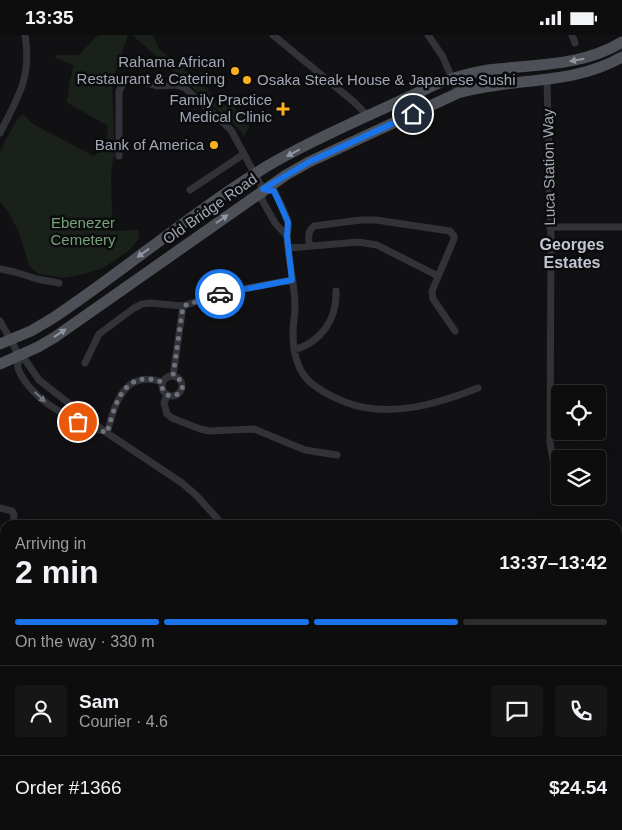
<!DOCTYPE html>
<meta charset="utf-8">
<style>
:root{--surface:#0d0d0e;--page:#161617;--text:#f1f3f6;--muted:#9a9c9e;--line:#2d2d2e;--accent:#1a73e8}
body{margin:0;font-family:Arial,sans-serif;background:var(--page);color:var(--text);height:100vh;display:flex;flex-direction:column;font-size:19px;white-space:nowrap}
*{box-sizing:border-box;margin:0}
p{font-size:16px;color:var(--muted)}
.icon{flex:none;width:28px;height:28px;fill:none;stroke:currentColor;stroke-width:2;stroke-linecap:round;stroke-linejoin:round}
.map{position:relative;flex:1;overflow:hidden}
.panel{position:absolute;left:0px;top:485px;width:622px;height:310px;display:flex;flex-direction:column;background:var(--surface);border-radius:15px 15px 0 0;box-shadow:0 5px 20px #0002,0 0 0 1px var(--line)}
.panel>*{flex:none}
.controls{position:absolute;left:551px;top:350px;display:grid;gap:10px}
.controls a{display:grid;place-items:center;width:55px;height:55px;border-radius:5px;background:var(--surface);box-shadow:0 5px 20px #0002,0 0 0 1px var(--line);font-size:25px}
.pin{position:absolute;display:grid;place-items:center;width:42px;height:42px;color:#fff;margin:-21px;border:2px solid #fff;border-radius:50%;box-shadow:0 1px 5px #0007}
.courier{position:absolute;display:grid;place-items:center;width:50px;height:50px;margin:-25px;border:4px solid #1a73e8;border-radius:50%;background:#fff;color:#222;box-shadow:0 1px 6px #0007}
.head em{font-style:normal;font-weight:800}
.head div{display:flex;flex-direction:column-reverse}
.head{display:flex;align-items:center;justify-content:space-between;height:85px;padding:0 15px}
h1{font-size:32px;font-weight:800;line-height:38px}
.bar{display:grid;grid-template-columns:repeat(4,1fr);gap:8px 5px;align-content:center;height:60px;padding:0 15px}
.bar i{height:6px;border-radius:4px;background:var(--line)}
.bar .active{background:var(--accent)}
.bar p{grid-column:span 4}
.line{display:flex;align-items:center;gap:12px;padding:0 15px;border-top:1px solid var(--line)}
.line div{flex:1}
.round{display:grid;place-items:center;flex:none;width:52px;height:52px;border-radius:5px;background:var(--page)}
.status{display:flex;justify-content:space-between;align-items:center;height:35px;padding:0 25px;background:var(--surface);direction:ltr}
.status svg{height:14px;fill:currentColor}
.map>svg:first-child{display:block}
</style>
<div class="status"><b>13:35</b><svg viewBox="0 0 49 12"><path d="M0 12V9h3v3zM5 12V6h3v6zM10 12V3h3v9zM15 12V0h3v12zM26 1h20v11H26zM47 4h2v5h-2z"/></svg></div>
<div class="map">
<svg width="622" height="795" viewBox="0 0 622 795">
<rect width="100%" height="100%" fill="#111113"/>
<!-- green -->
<path fill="#19211a" d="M98,0H128L112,46L115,121C108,130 113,181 113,196L138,195L139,203L130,215L103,233L80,240L63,243L39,239L29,231L19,197L8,177L0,167V116L17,84L23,79L31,88L94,121L106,108L108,91L66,67C70,59 68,59 69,51C70,43 73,38 73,30L54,22L57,20H79Z
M132,0H153L159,14L208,54L213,65L220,71L231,70L248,85L249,92L244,102L238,93Z
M299,790H330L333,795H300Z"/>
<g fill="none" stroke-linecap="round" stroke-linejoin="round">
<!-- minor -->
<path stroke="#323338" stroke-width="7" d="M273,0L354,67L368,81
M428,0L443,22L458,58
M572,0L575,8
M547,44L551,206L550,408L554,430
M0,98C18,62 32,42 25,0
M119,121V56L124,47L133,44L157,51L176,50L185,53L231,95L263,154L262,165L275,188L287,201
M190,155L244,119
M264,155L274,156C279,165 286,178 288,188C289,193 287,198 287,203C288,225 295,248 295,271C295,280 293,288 293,297C293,338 308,352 345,367C388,384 437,369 478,353
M550,192H622
M309,211C309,203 307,196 314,191L361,185H376L450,196L454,201V204L432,256L433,264L455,296
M289,213L358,207L377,210L438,241
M0,234L15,237L37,244L59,248
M0,286C5,296 15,309 18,321C19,326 16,330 19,336C34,367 69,383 99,395
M294,315C321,307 337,285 336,256
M18,322L26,326L39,345L107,398L182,448L196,460L223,490
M85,328L99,299L134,273L142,269L150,268L183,271L225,257L292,245
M162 351a10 10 0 1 1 20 0a10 10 0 1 1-20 0Z
M173,341L183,271
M167,360L164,368L167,379L172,383L200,394L209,396L254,394L305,415L337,420
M107,398C115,370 123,334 162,347
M0,473L12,476L14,479L13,490
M0,510L5,504
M618,599L622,598
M618,676L622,674
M0,715L5,719
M618,775L622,770
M278,790L279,795
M382,790L386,795
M191,795H205
M401,795L406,790
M444,795L445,790
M554,795L555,790"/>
<!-- primary -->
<path stroke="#4d5057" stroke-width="11" d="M0,309L31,296L53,283C126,234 194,176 269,130C322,99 381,76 436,49C453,43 470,38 488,35C534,29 581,32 622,7
M0,329L38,312L55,302L286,140L309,127L458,58C512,42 572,51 622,22"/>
</g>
<!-- one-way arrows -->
<defs><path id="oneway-solid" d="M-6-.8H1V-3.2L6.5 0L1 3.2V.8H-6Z" transform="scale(1.25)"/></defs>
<g fill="#9096a2">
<use href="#oneway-solid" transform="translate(577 25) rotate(170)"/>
<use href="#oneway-solid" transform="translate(293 118) rotate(152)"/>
<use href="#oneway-solid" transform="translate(222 184) rotate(-35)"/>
<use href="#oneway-solid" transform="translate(143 218) rotate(144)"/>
<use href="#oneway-solid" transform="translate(60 298) rotate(-34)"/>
</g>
<use fill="#6f737d" href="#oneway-solid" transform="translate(40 362) rotate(43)"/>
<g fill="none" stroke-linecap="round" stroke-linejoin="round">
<!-- done -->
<path stroke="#6f727c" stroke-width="5" stroke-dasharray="0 9" d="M78,387L107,398C115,370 123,333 162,347V353L167,360C183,364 189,346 173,341L183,271L220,259"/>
<!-- route -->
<path stroke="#1a73e8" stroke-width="6" d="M220,259L292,245L287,201L288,187L274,156L263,154L309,127L413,79"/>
</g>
<!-- markers -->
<g fill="#ffb11d" stroke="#0c0c0e" stroke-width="2">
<circle cx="235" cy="36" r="5"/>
<circle cx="247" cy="45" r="5"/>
<path d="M280.5 66.5h5v5h5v5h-5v5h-5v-5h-5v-5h5z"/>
<circle cx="214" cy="110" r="5"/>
</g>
<g text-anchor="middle" stroke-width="5" stroke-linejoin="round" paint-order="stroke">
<!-- poi labels -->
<g font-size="15" fill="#a1a7b5" stroke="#0c0c0e" text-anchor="end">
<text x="225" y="32">Rahama African<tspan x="225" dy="17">Restaurant &amp; Catering</tspan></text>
<text x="257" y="50" text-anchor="start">Osaka Steak House &amp; Japanese Sushi</text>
<text x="272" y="70">Family Practice<tspan x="272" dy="17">Medical Clinic</tspan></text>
<text x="204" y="115">Bank of America</text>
</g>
<!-- street labels -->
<g font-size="15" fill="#a1a7b5" stroke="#0c0c0e">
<text transform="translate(549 132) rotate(-91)" y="5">Luca Station Way</text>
<text transform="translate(210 174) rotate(-35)" y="5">Old Bridge Road</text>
</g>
<!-- park labels -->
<g font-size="15" fill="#76a278" stroke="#0c0c0e">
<text x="83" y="193">Ebenezer<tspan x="83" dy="17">Cemetery</tspan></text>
</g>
<!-- neighbourhood labels -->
<g font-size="16" font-weight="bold" fill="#c2c6d1" stroke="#0c0c0e">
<text x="572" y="215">Georges<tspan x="572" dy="18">Estates</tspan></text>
</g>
</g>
</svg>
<div class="controls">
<a><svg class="icon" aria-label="locate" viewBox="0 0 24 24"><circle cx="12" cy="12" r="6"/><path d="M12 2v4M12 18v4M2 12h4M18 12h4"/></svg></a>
<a><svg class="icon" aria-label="layers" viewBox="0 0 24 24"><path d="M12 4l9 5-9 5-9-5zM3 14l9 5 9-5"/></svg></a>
</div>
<div class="pin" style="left:78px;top:387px;background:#ea580c"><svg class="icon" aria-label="bag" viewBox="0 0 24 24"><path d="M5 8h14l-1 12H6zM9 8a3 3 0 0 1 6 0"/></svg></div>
<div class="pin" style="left:413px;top:79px;background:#1f2937"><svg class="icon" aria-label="home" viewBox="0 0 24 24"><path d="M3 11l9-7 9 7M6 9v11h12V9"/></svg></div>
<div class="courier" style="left:220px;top:259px"><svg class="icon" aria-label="car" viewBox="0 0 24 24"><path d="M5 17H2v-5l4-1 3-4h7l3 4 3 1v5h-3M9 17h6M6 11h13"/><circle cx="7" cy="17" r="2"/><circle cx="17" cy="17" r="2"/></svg></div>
<section class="panel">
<div class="head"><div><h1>2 min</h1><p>Arriving in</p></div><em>13:37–13:42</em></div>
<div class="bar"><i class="active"></i><i class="active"></i><i class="active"></i><i></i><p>On the way · 330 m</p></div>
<div class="line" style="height:90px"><a class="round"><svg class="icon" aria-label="person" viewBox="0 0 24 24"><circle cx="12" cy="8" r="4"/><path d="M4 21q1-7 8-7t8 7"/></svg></a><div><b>Sam</b><p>Courier · 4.6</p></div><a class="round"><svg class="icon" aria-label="chat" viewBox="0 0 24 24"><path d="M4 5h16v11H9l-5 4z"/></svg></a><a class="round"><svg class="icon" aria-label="phone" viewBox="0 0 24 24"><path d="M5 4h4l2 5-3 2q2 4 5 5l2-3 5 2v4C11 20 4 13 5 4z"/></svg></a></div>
<div class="line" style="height:65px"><div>Order #1366</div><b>$24.54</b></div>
</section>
</div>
